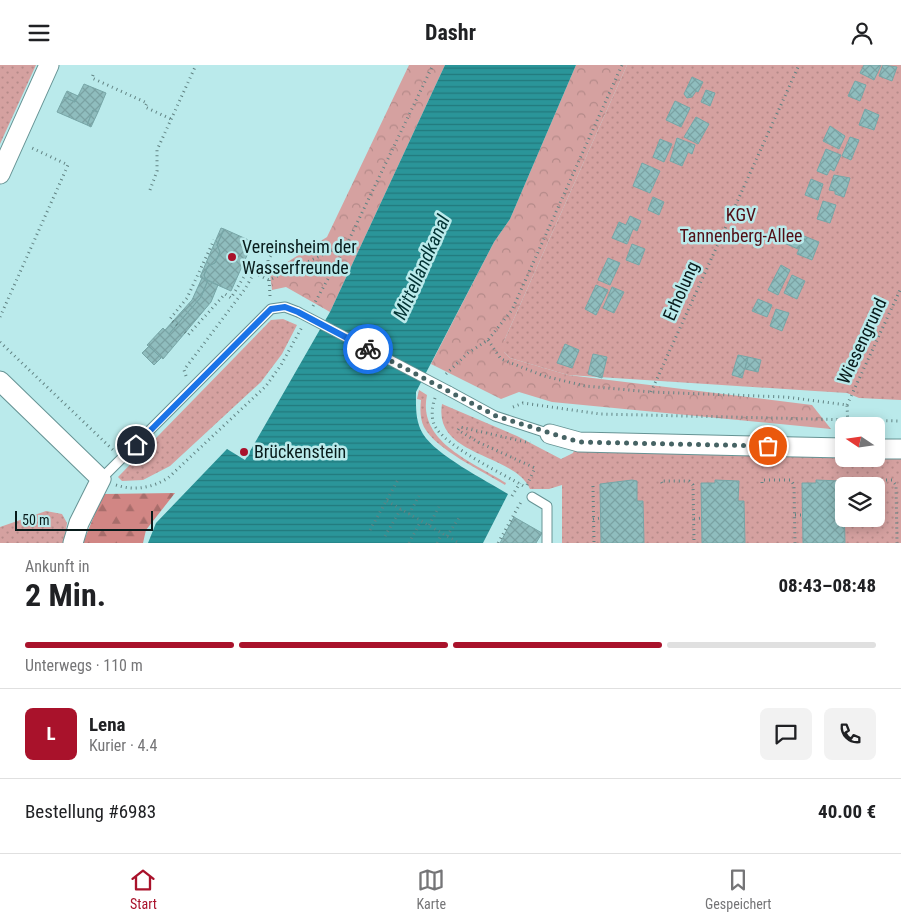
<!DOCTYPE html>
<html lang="de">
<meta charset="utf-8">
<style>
:root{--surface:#fff;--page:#f2f2f2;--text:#202124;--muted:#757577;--line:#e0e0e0;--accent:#a9122b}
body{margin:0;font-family:"Roboto Condensed",sans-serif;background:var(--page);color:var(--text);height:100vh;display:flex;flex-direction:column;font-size:19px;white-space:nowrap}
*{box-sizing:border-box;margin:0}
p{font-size:16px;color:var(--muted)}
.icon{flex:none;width:28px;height:28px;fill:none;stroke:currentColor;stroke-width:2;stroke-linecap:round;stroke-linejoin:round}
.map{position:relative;height:478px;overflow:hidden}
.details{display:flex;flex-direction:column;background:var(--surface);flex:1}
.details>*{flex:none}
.needle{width:32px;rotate:283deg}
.fabs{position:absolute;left:835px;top:352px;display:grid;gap:10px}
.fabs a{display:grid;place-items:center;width:50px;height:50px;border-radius:8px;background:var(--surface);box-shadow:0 2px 12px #0003;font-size:25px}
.scale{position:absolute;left:15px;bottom:12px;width:138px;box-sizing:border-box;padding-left:5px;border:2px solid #081b1b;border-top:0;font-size:14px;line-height:18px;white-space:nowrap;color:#081b1b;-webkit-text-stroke:4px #baeaeb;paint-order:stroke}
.pin{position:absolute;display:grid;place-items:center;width:42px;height:42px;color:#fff;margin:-21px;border:2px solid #fff;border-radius:50%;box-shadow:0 1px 5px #0007}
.courier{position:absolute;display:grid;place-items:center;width:50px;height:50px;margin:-25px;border:4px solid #1a73e8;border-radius:50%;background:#fff;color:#222;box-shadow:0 1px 6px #0007}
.summary em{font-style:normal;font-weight:700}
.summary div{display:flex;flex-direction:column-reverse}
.summary{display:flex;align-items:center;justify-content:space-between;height:85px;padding:0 25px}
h1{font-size:32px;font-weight:700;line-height:38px}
.bar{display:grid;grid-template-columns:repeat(4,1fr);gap:8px 5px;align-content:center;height:60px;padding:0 25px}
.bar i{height:6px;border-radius:4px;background:var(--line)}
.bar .active{background:var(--accent)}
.bar p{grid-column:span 4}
.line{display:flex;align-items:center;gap:12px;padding:0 25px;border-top:1px solid var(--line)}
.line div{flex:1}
.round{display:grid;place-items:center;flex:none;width:52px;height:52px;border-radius:8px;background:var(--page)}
header{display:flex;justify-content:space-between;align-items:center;height:65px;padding:0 25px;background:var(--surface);font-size:22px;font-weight:700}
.menu{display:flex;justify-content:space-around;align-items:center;height:70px;border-top:1px solid var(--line);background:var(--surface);font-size:14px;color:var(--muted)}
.menu a{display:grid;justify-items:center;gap:2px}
.menu .active{color:var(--accent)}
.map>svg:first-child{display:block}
</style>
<header><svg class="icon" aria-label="menu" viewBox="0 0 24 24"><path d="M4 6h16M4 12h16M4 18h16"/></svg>Dashr<svg class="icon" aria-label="person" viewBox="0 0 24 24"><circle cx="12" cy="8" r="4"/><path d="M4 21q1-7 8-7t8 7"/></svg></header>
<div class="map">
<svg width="901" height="478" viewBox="0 0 901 478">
<defs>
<pattern id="grass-dots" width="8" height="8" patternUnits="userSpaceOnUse" patternTransform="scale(1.25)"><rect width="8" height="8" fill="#d5a1a0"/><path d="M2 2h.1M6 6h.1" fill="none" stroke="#b58a89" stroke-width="1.8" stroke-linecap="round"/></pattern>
<pattern id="forest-firs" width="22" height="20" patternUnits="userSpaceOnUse" patternTransform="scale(1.25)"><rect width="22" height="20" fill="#d18684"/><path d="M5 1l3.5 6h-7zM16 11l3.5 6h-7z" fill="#a86d6b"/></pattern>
<pattern id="park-crowns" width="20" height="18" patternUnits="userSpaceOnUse" patternTransform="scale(1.25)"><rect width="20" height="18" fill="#d5a1a0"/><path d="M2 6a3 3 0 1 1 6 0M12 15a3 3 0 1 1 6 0" fill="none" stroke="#b58a89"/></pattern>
<pattern id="water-rules" width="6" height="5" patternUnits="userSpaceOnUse" patternTransform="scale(1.25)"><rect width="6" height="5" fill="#2a9599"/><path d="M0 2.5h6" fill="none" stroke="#22797c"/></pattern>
<pattern id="building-cross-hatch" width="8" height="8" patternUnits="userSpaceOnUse" patternTransform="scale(1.25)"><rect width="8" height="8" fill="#8fbdbe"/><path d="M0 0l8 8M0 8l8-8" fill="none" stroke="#7aa2a3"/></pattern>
</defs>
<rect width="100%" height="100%" fill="#baeaeb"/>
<!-- grass -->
<path fill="url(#grass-dots)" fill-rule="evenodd" d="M0,0H36L0,79Z
M627,0H901V335L859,333L847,328L815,326L568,310L510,293L504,287V276Z
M283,254L297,260L282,289L261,317L170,401L143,415L122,416L118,412L271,255Z
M419,325L427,330C417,377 473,397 506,418L505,420C483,406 436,385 424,362C420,354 420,344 421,335L417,334Z
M442,339L517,371L561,394L573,388L575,383L844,392V394H901V478H562V420L549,424H530C514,388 433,392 442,339ZM844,421H876V454H844Z
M46,446L62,449L67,458L64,478H0V462Z"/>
<!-- forest -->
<path fill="url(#forest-firs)" d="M175,428L146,465L143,478H83L103,429Z"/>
<!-- park -->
<path fill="url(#park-crowns)" d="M409,0H445L330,247L286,222L272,225L270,208L327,172Z
M576,0H627L504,276V287L510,293L568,310L812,340L831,364L552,337L519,327L501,334L431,299L494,177L510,154Z"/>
<!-- water -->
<path fill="url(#water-rules)" d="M445,0H576L510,154L494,177L416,327C416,341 415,356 423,369C436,390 485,415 508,429L483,478H148L156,458L227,384L245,395L330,247Z"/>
<!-- building -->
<path fill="url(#building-cross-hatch)" stroke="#77a6a7" d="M864,0H881L874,15L860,8Z
M883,0L897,2L892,16L879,11Z
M692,12L703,17L698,27L696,26L692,32L687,33L684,29Z
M855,16L866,20L860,36L848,31Z
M84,19L106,28L98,47L93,45L87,60L57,47L64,32L75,37Z
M706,25L715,28L710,41L701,37Z
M67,26L78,31L75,37L64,32Z
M675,36L690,43L681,62L666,55Z
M865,44L879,50L874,65L859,60Z
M93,45L98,47L91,62L87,60Z
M696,52L709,59L698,79L684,72Z
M830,61L845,71L839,84L823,76Z
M850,72L859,75L851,95L842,91Z
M677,73L695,80L692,89L688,87L682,101L670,96Z
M660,74L672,79L664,97L653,92Z
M826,84L841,90L834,106L830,104L827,110L817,106Z
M642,98L660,106L650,128L633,121Z
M834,110L850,113L844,132L835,129V126L829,125Z
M811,114L823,119L818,135L805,130Z
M653,132L664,137L659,150L648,145Z
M823,136L836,140L830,158L817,154Z
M630,151L641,156L637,166L633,164L627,179L612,173L619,157L626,160Z
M221,163L224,164L217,180L220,187L215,198L208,201L204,210L206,215L200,212Z
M224,164L253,177L231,226L206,215L204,210L208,201L215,198L220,187L217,180Z
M789,165L804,171L798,184L784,178Z
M804,171L819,177L812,195L797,189Z
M632,179L645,184L639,200L626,195Z
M608,193L620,198L610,220L598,215Z
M781,200L790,205L778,230L768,225Z
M792,210L805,216L797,234L784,228Z
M202,213L208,215L201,232L169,269L165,265L192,235Z
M208,215L218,220L211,237L163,294L147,280L163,263L169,269L201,232Z
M596,220L608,225L596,250L585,244Z
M612,222L624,227L614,248L603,243Z
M758,234L772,240L767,252L752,246Z
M776,244L789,248L782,266L770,261Z
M565,279L579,285L572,303L557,298Z
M149,281L161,293L154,300L142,288Z
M593,289L607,292L602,313L588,309Z
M738,290L748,292L742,313L732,310Z
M748,292L761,295L758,307L745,304Z
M632,415L637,416V436H643L644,478H601L600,419Z
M715,415L739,416L738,436H744L745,478H702L701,418H715Z
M816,415L840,416L839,436H844L845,478H803L802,418H816Z
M514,452L542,468L536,478H500Z"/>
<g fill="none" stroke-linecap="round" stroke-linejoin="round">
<defs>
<path id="lane" d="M449,326L495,351L550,369
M101,414L271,244L285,242L298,247
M532,432L547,441V478"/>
<path id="street" d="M0,109L49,0
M0,316L101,414L79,458L73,478
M550,369L579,377L844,383
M876,384H901"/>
</defs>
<!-- lane casing -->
<use href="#lane" stroke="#669394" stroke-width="11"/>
<!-- street casing -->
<use href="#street" stroke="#669394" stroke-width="21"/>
<!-- path -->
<path stroke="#618383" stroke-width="3" stroke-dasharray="1 4" stroke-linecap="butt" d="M93,10L92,13L147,38L145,42L171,54
M150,125L157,106V85L196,0
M254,208L269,215L337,183H345
M270,231L268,195L276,182
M313,241L345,183L433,0
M0,252L68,100L32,83
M177,260L170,254L187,233L214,175
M185,267L188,270L225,229L231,233L248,205
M488,275L501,294L544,311L585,321L651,327L786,332L847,340L848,361
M0,277L113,385
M446,309L468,288L488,275L512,245L622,0
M186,311L184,305L245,224L254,208L241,203
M651,327L799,0
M435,333C432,341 431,351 434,359C443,381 504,409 525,422
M847,340L901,223
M513,342L523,338L600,349L901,356
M863,417V415H892L896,420L897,478
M662,418L661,416H689L693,420L694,478
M762,418V415H791L794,420L795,478
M116,420C134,426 152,423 168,413L266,321L281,300L302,262
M527,420L535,403L478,377L458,365L460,362L530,378
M593,421L594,478
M512,431L520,418
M387,436L459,478
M409,449L419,431
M795,450H803
M593,454L601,453
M694,454L702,453
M429,460L439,442
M370,465L399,413
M385,471L401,444
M447,471L459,453
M409,478L421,456
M437,478L442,469
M498,478L521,437"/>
<!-- lane -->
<use href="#lane" stroke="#fff" stroke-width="9"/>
<!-- street -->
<use href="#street" stroke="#fff" stroke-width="19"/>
<defs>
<path id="lane-bridge" d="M298,247L449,326"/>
</defs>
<!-- lane-bridge casing -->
<use href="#lane-bridge" stroke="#669394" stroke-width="11" stroke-linecap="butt"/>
<!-- lane-bridge -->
<use href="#lane-bridge" stroke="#fff" stroke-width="9"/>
</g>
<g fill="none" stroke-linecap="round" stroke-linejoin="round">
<!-- done -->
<path stroke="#466364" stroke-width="5" stroke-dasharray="0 9" d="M368,284L496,351L579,377L768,381"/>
<!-- route -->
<path stroke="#1a73e8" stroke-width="6" d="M136,380L271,244L285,242L298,247L368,284"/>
</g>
<!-- markers -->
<g fill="#a9122b" stroke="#baeaeb" stroke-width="2">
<circle cx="232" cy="192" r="5"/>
<circle cx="244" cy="387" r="5"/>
</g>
<g text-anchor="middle" stroke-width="5" stroke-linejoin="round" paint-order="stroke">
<!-- park labels -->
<g font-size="18" fill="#510d14" stroke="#baeaeb">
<text x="741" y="156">KGV<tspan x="741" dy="21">Tannenberg-Allee</tspan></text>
</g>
<!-- poi labels -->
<g font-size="18" fill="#081b1b" stroke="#baeaeb" text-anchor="start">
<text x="242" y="188">Vereinsheim der<tspan x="242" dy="21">Wasserfreunde</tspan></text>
<text x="254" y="393">Brückenstein</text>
</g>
<!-- street labels -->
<g font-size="18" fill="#081b1b" stroke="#baeaeb">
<text transform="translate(681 226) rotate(-66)" y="6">Erholung</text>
<text transform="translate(862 276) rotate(-65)" y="6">Wiesengrund</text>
</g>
<!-- water labels -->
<g font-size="19" font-style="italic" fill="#003132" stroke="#baeaeb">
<text transform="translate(421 202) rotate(-66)" y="7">Mittellandkanal</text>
</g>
</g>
</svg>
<div class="fabs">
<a><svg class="needle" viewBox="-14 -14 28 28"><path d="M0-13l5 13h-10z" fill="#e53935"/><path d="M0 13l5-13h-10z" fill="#757577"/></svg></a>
<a><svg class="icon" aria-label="layers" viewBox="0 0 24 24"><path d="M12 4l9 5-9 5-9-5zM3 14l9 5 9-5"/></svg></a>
</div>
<div class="scale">50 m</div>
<div class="pin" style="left:768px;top:381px;background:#ea580c"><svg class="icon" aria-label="bag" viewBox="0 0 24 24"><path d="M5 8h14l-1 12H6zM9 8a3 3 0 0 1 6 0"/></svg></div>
<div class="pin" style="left:136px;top:380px;background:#1f2937"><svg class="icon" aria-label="home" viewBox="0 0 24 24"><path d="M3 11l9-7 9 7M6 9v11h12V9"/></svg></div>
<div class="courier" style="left:368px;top:284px"><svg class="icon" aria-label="bike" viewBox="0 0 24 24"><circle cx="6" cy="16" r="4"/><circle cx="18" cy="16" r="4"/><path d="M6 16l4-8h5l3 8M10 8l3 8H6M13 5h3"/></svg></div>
</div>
<section class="details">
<div class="summary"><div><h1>2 Min.</h1><p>Ankunft in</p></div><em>08:43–08:48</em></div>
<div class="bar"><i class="active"></i><i class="active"></i><i class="active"></i><i></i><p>Unterwegs · 110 m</p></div>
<div class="line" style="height:90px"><b class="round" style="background:var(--accent);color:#fff">L</b><div><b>Lena</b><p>Kurier · 4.4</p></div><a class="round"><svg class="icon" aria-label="chat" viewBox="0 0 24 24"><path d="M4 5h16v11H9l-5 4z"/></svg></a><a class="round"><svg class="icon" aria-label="phone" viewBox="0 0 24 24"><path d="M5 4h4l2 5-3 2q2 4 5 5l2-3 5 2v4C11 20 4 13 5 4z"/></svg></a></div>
<div class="line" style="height:65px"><div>Bestellung #6983</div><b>40.00 €</b></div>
</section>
<nav class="menu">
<a class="active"><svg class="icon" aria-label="home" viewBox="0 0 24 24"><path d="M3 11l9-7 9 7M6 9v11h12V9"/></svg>Start</a>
<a><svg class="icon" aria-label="map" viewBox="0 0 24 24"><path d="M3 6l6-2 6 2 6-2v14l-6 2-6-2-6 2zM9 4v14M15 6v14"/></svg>Karte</a>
<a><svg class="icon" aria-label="saved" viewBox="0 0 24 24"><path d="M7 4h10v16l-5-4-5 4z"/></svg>Gespeichert</a>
</nav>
